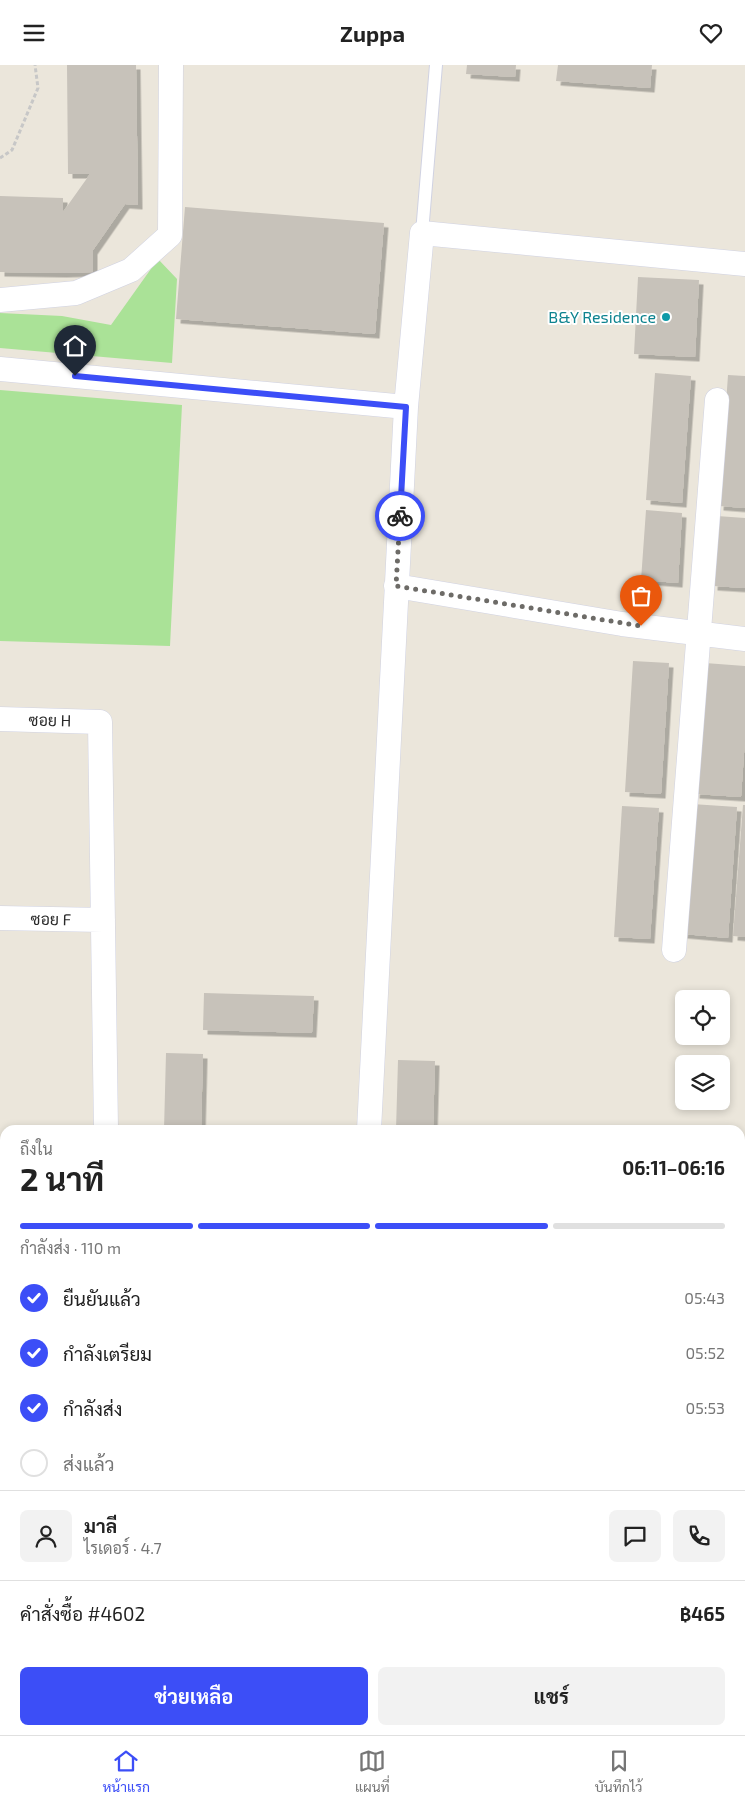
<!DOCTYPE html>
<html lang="th">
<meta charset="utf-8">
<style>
:root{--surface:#fff;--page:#f2f2f2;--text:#222;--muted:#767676;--line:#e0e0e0;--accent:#3c4ef7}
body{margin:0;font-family:"Exo 2",Sarabun,sans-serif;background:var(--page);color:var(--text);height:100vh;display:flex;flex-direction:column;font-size:19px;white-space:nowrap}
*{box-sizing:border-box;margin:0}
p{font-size:16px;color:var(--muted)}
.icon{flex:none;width:28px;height:28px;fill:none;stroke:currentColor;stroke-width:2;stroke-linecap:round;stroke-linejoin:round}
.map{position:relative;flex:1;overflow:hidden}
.details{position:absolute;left:0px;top:1060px;width:745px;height:610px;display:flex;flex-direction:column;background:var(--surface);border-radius:15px 15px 0 0;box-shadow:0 2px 8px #0003}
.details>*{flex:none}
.controls{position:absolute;left:675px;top:925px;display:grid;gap:10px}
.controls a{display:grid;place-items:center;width:55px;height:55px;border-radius:8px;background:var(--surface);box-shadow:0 2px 8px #0003;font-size:25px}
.pin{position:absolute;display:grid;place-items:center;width:42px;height:42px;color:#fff;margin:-51px -21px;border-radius:50% 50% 50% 0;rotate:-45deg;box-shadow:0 0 5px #0007}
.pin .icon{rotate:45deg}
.courier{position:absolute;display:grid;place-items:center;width:50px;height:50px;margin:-25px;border:4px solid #3c4ef7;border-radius:50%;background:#fff;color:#222;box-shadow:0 1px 6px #0007}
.headline em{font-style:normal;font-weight:700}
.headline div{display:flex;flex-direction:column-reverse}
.headline{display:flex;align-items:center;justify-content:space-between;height:85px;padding:0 20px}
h1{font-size:32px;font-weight:700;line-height:38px}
.bar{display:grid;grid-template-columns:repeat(4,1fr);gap:8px 5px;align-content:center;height:60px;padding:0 20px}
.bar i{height:6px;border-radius:4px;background:var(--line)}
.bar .on{background:var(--accent)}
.bar p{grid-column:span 4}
.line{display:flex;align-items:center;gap:12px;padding:0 20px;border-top:1px solid var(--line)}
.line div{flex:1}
.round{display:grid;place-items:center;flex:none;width:52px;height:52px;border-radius:8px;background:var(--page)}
ol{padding:0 20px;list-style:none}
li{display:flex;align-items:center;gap:15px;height:55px}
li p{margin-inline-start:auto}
li .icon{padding:5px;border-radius:50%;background:var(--accent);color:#fff;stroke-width:4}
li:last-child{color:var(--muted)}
li i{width:28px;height:28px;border:2px solid var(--line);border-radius:50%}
.cta{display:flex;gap:10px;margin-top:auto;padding:10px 20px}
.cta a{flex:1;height:58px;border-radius:8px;background:var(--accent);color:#fff;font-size:20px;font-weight:700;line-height:58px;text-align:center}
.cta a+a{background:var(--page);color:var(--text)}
header{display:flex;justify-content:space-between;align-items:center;height:65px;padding:0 20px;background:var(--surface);font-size:22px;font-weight:700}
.tabs{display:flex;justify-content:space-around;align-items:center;height:70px;border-top:1px solid var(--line);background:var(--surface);font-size:14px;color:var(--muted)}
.tabs a{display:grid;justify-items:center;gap:2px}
.tabs .on{color:var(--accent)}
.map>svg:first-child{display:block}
</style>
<header><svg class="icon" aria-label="menu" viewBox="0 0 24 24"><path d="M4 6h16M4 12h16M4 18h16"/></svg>Zuppa<svg class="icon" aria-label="heart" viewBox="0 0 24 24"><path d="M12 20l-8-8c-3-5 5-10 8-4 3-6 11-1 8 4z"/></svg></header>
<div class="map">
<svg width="745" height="1670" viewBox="0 0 745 1670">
<defs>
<filter id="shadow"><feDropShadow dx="4.5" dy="4.5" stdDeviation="0" flood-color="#0004"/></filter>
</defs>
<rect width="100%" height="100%" fill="#ebe6db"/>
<!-- green -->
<path fill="#aae297" d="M158,194L177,214L172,298L0,283V248L62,251L111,260Z
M0,325L182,340L170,581L0,576Z"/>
<!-- building -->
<path fill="#c7c2ba" filter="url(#shadow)" d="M67,0H136L138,140L125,139L93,185V207L62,208L0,207V131L63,133V147L90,109H68Z
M467,0H516L515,12L466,9Z
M558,0H652L650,23L556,16Z
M185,142L384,158L375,269L176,254Z
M638,212L699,215L695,292L634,289Z
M655,308L691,311L682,438L646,435Z
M728,310L745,311V443L719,441Z
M646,445L682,448L678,518L641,515Z
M717,451L745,453V523L713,521Z
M633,596L669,598L661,729L625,727Z
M705,598L745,601V674L741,732L695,729Z
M692,739L737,742L728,873L683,869Z
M743,740H745V872L733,871Z
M622,741L659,743L650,874L614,872Z
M204,928L314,931L312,968L203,965Z
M166,988L203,989L201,1065H164Z
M398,995L435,996L433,1065H396Z"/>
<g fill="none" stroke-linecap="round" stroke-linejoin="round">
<defs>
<path id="lane" d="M422,168L436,0"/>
<path id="street" d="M0,235L76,228L131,205L170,170L171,0
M0,304L406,342
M396,521L622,559L745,574
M0,654L100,657L106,1065
M0,853L103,855
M674,885L717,335
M369,1065L406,342L422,168L745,199
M0,1411H5
M115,1665V1670"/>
</defs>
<!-- lane casing -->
<use href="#lane" stroke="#d0d2e2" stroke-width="14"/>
<!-- street casing -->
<use href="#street" stroke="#d0d2e2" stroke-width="25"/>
<!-- path -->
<path stroke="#c7c7c7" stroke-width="3" stroke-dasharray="4 2.5" stroke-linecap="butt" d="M0,93L12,85L38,23L35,0"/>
<!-- lane -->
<use href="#lane" stroke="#fff" stroke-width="12"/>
<!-- street -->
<use href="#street" stroke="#fff" stroke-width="24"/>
</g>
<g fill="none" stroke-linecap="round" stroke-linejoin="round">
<!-- done -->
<path stroke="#6d6b67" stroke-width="5" stroke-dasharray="0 9" d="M400,451L396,521L641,561"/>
<!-- route -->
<path stroke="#3c4ef7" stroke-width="6" d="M75,311L406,342L400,451"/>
</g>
<!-- markers -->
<circle fill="#0f9aa8" stroke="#fff" stroke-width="2" cx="666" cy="252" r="5"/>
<g text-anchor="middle" stroke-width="4" stroke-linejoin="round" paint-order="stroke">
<!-- culture labels -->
<g font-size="16" fill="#0d838f" stroke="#fff" text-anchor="end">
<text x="656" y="258">B&amp;Y Residence</text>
</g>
<!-- street labels -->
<g font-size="16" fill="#292929" stroke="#fff">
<text transform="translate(50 655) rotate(1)" y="6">ซอย H</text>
<text transform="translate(51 854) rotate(1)" y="6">ซอย F</text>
</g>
</g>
</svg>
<div class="controls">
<a><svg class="icon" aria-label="locate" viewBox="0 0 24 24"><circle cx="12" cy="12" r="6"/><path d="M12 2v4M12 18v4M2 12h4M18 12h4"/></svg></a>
<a><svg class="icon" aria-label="layers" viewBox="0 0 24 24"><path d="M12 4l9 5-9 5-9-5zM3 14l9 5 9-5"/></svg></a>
</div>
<div class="pin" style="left:641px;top:561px;background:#ea580c"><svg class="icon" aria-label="bag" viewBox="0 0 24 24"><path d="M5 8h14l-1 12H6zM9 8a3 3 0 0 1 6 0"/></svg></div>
<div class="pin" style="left:75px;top:311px;background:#1f2937"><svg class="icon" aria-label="home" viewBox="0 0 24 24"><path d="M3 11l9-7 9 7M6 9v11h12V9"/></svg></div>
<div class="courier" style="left:400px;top:451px"><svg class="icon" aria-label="bike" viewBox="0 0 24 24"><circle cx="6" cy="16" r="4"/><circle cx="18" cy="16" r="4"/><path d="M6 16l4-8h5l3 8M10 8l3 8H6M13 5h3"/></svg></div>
<section class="details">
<div class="headline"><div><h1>2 นาที</h1><p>ถึงใน</p></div><em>06:11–06:16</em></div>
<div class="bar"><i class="on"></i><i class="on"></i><i class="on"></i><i></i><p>กำลังส่ง · 110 m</p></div>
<ol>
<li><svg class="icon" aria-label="check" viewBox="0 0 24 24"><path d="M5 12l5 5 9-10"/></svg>ยืนยันแล้ว<p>05:43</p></li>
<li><svg class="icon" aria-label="check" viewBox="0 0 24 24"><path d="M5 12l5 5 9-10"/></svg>กำลังเตรียม<p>05:52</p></li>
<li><svg class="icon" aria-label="check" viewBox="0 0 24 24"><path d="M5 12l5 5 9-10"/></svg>กำลังส่ง<p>05:53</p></li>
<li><i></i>ส่งแล้ว</li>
</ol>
<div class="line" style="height:90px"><a class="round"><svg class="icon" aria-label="person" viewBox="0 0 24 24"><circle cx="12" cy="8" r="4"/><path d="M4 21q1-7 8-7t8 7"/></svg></a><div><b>มาลี</b><p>ไรเดอร์ · 4.7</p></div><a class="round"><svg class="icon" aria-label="chat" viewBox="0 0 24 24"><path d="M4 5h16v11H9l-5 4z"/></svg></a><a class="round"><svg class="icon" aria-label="phone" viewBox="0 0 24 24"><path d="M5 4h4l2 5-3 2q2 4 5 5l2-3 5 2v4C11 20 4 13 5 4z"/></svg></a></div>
<div class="line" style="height:65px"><div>คำสั่งซื้อ #4602</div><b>฿465</b></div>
<div class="cta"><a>ช่วยเหลือ</a><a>แชร์</a></div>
</section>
</div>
<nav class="tabs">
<a class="on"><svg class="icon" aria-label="home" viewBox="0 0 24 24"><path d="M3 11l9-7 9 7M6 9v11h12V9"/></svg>หน้าแรก</a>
<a><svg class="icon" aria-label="map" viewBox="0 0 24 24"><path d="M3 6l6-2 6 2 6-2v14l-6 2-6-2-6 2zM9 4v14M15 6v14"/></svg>แผนที่</a>
<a><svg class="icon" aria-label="saved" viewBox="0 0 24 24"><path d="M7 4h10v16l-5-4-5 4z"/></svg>บันทึกไว้</a>
</nav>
